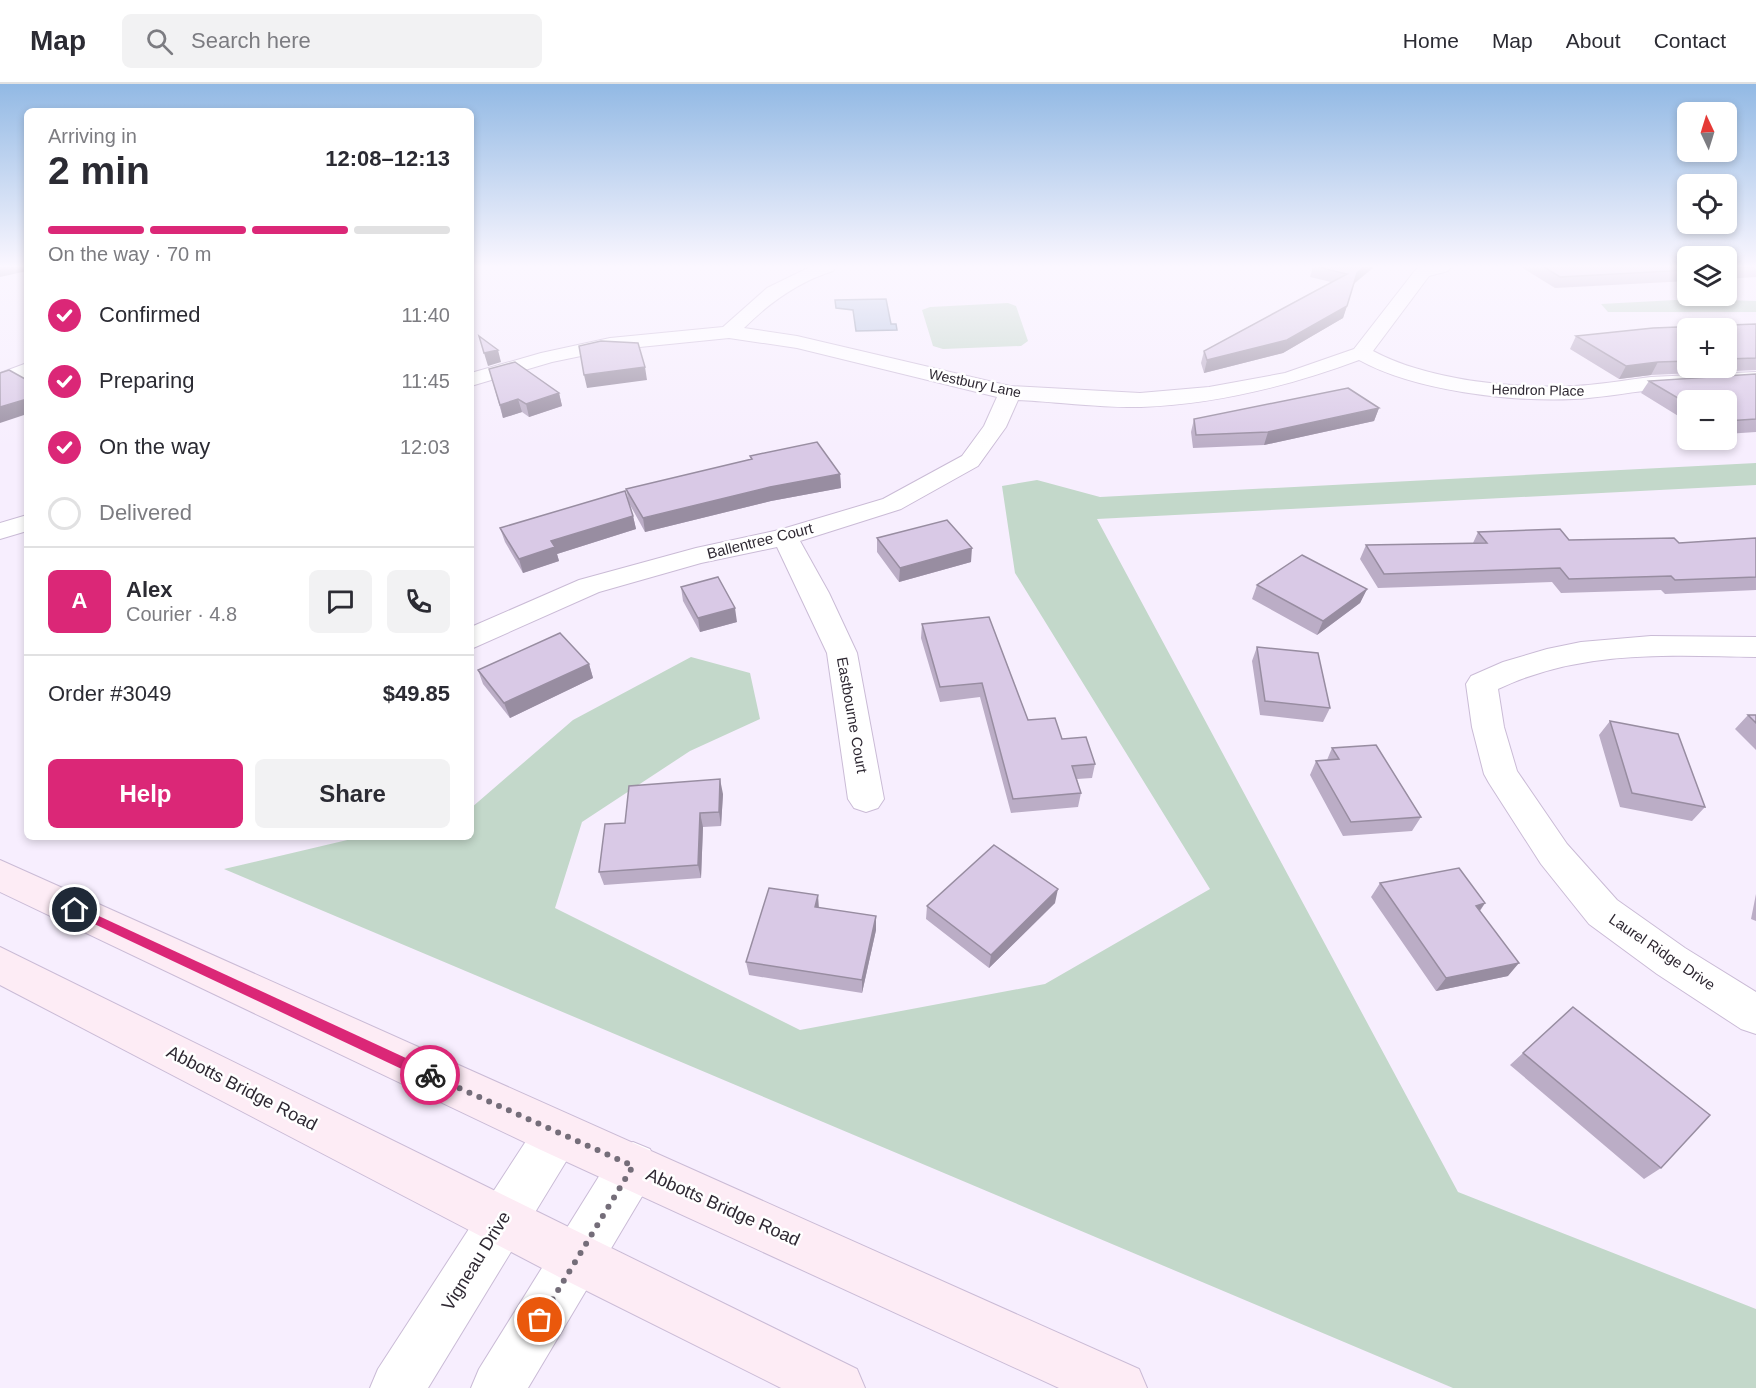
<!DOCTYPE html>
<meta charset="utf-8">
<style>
:root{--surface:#fff;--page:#f2f2f3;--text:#2b2b33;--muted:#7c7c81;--line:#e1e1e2;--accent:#db2777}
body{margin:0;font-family:Helvetica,sans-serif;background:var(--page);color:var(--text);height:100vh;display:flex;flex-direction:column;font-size:22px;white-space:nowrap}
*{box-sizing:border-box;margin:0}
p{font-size:20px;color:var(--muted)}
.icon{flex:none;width:33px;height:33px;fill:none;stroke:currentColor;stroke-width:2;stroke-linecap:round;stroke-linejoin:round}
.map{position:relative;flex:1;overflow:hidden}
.sheet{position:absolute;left:24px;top:24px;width:450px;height:732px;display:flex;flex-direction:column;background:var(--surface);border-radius:9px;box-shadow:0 3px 9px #0003}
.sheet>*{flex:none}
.needle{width:39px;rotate:356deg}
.buttons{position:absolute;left:1677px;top:18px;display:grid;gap:12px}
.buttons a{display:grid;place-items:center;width:60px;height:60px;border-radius:9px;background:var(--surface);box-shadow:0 3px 9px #0003;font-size:30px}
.pin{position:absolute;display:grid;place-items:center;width:51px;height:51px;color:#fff;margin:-26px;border:3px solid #fff;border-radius:50%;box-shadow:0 2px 6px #0007}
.courier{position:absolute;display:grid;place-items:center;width:60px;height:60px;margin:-30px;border:4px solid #db2777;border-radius:50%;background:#fff;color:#222;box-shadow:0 2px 8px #0007}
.summary em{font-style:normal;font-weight:700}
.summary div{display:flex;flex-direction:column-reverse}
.summary{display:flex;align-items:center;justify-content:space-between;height:102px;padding:0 24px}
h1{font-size:39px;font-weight:700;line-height:45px}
.bar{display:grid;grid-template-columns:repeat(4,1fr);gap:9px 6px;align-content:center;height:72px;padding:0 24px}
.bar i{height:8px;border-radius:4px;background:var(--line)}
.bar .current{background:var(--accent)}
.bar p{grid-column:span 4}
.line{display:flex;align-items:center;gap:15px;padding:0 24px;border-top:2px solid var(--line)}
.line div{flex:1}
.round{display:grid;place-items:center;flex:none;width:63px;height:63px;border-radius:9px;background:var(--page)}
ol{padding:0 24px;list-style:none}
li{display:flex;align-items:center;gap:18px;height:66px}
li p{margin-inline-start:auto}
li .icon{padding:6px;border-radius:50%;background:var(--accent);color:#fff;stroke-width:4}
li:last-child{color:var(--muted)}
li i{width:33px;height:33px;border:3px solid var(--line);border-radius:50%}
.action{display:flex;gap:12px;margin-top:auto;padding:12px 24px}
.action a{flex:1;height:69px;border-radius:9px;background:var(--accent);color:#fff;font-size:24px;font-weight:700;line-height:69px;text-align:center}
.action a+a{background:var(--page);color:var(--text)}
header{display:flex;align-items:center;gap:36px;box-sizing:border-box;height:84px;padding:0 30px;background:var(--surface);border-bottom:2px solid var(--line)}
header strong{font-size:28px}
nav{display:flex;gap:33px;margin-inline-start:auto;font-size:21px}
.search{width:420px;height:54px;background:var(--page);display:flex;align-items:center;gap:15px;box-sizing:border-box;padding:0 21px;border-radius:9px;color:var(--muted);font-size:22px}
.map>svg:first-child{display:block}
</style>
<header>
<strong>Map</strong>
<div class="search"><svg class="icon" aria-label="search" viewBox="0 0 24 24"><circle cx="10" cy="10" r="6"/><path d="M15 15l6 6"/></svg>Search here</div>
<nav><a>Home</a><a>Map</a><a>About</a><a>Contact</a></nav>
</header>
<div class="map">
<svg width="1756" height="1304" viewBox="0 0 1756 1304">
<rect width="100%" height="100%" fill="#f7eefe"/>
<!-- green -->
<path fill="#c3d8ca" d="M1694,215L1756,217V228H1608L1601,220Z
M1008,219L1016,222L1028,257L1021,262L943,265L933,262L922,226L930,223Z
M1756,379V401L1097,435L1458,1108L1756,1225V1304H1453L224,785L360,753H471V724L573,636L691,573L750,589L760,635L690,667L582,738L555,824L800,946L1045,900L1210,805L1015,489L1002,402L1037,396L1100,413Z"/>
<!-- water -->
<path fill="#b2c1de" stroke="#8a93aa" stroke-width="1.5" d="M886,215L891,240H896L897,246L856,247L853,226L836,224L835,216Z"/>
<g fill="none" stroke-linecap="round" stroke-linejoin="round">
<defs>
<path id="minor" d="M810,183H836L833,187C798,198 770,218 744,244L797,252L1010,302L1140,309L1209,303L1285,289L1354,265L1417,184L1451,183L1448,187L1429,192L1373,267C1427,296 1512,305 1574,302C1599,301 1625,296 1651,293C1686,291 1721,290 1756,288V300C1721,302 1686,304 1651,306C1625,309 1599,314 1574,315C1510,318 1415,307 1359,276C1289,302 1217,320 1141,323C1101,324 1059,318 1018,316L1006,343L978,382L901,425L800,457L829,509L857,569L884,715L878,724L866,728L854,724L848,715L827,569L777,463L701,479L599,508L471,565V543L579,496L696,464L779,446L883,415L962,372L984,342L997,313L797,264L729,254L610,266L552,278L471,302V289L541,269L610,254L723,243L767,204Z
M27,279V293L0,303V289Z
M27,431V447L0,455V439Z
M1651,552L1756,553V573C1668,571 1580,566 1498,605L1504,643L1517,687L1567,760L1617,816L1685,864L1756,908V950L1741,945L1657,890L1589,840L1541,780L1489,699L1484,690L1472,643L1466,600L1471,592L1503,578L1547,565L1581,558Z
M557,1027L573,1034L580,1050L573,1066L428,1304H370L378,1285L541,1034Z
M633,1058L650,1065L657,1082L650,1099L528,1304H471L479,1285L616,1065Z"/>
<path id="secondary" d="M0,776L1139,1285L1147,1304H1059L541,1066L0,808Z
M0,863L857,1285L865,1304H781L559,1193L0,901Z"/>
</defs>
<!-- minor casing -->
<use href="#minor" stroke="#cabbd6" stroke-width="2"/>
<!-- secondary casing -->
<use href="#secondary" stroke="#cabbd6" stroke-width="2"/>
<!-- minor -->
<use href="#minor" fill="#fff" fill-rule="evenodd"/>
<!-- secondary -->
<use href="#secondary" fill="#fdecf5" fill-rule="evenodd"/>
</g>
<!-- wall -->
<path fill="#bbadc6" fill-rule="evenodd" d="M1313,183H1374L1354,200L1343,234L1283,269L1204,289L1201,279L1204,267L1331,198L1310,193Z
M1521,183H1688V197L1555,204Z
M1726,183H1756V193L1726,195Z
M1756,240V286L1651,291L1619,295L1570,265L1576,252L1653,244ZM1688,244H1726V284H1688Z
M489,285L559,309L562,322L529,333L522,328L503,334Z
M1756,290V348L1726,350V316H1688V338L1641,309L1649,297Z
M1379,324L1374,337L1264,361L1193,364L1191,348L1194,335Z
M750,372L840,390L841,404L771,417L645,448L629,419L626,405L751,376Z
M633,432L636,445L557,470L559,477L523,489L505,458L500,444Z
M1478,448L1569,456L1679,459L1756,454V506L1665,510L1661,506L1561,509L1552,498L1378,504L1360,475L1366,461L1473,459Z
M877,454L971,478L899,498L877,468Z
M1257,501L1367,505L1360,519L1317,551L1252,515Z
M681,503L737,538L700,548L683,517Z
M922,540L1028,636L1062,655L1095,680L1092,694L1077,695L1081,709L1078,723L1011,729L980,613L940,618L921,554Z
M1257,563L1330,624L1323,638L1260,631L1252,577Z
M589,580L593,594L510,634L483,600L478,586Z
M1748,631H1756V666L1735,645Z
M1610,637L1705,723L1692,737L1620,723L1599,651Z
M1332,664L1421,733L1412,747L1343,752L1310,691L1316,677L1327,676Z
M723,710L721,742L703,743L701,794L604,801L599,788L625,739Z
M1380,799L1485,819L1480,827L1508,892L1436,907L1371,813Z
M1756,810V837L1751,835Z
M1055,819L989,884L926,835L927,822Z
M819,824L876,832V846L862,909L749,891L746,878Z
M1523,969L1661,1084L1644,1095L1510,981Z"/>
<!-- shaded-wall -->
<path fill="#988da1" d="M0,183H27V187L0,193Z
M1364,183H1374L1353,200L1357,189Z
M1347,222L1343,234L1283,269L1204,289L1207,276Z
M498,266L501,278L488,282L484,269Z
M1658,278L1651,291L1619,295L1626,282Z
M645,283L647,296L587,304L584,291Z
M559,309L562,322L529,333L526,320Z
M27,315V330L0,339V323Z
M518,315L522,328L503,334L500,321Z
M1379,324L1374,337L1264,361L1268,348Z
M840,390L841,404L771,417L645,448L643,434L770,403Z
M633,432L636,445L557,470L559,477L523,489L519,475L551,457Z
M972,464L971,478L899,498L900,484Z
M1367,505L1360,519L1317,551L1323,537Z
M735,524L737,538L700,548L698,534Z
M589,580L593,594L510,634L504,619Z
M720,695L723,710L721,742L719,728Z
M700,729L703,743L701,794L698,781Z
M1058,805L1055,819L989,884L991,871Z
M818,811L819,825L815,823Z
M1485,819L1475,833L1476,822Z
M876,832V846L862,909V896Z
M1519,879L1508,892L1436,907L1446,894Z"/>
<!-- building -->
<path fill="#d9c9e6" stroke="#988da1" stroke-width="1.5" d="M1318,183H1364L1357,189L1347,222L1287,256L1207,276L1204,267L1347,190Z
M1544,183H1688V186L1560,193Z
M1726,183H1753L1726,184Z
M1756,240V274L1726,275V244H1688V277L1658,278L1626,282L1576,252L1653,244Z
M479,252L498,266L484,269Z
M601,257L638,259L645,283L584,291L579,262Z
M515,278L559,309L526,320L518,315L500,321L489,285Z
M9,286L27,296V315L0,323V289Z
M1756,290V335L1726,337V316H1688V320L1649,297Z
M1348,304L1379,324L1268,348L1196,351L1194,335Z
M817,358L840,390L770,403L643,434L626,405L752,375L750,372Z
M625,407L633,432L551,457L555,463L519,475L500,444Z
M947,436L972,464L900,484L877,454Z
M1560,445L1569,456L1674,454L1679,459L1756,454V493L1675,496L1671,492L1569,495L1560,484L1384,490L1366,461L1487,459L1478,448Z
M1302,471L1367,505L1323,537L1257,501Z
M718,493L735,524L698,534L681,503Z
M989,533L1028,636L1055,634L1062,655L1086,653L1095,680L1072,682L1081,709L1013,715L982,599L940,603L922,540Z
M560,549L589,580L504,619L478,586Z
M1257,563L1318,569L1330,624L1265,617Z
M1748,631H1756V639Z
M1610,637L1678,650L1705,723L1632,709Z
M1376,661L1421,733L1351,738L1316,677L1339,675L1332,664Z
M720,695L719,728L700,729L698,781L599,788L605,740L625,739L629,702Z
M994,761L1058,805L991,871L927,822Z
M1459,784L1485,819L1476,822L1519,879L1446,894L1380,799Z
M769,804L818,811L815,823L876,832L862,896L746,878Z
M1573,923L1710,1031L1661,1084L1523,969Z"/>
<!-- sky -->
<linearGradient id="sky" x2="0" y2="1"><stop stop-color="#92b9e4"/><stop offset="0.5" stop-color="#fbf7ff"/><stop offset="1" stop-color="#fbf7ff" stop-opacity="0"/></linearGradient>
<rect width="1756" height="365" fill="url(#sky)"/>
<!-- route -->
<path fill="#db2777" d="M75,821L434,987V996H425L71,829L69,826Z"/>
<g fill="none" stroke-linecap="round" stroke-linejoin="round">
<!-- done -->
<path stroke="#746d79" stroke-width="6" stroke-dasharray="0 10.8" d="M430,991L633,1082L540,1236"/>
</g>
<g text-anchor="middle" stroke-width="5" stroke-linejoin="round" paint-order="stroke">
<!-- far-street labels -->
<g font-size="14" fill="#2e2832" stroke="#fff">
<text transform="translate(975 299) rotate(12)" y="5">Westbury Lane</text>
<text transform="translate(1538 306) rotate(1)" y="5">Hendron Place</text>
</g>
<!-- street labels -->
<g font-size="15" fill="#2e2832" stroke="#fff">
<text transform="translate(760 457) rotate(-14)" y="5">Ballentree Court</text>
<text transform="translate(852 631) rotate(80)" y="5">Eastbourne Court</text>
<text transform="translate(1662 868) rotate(34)" y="5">Laurel Ridge Drive</text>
</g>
<!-- near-street labels -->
<g font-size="18" fill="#2e2832" stroke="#fff">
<text transform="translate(242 1004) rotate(27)" y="6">Abbotts Bridge Road</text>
<text transform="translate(723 1123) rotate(24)" y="6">Abbotts Bridge Road</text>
<text transform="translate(476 1177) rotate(-58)" y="6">Vigneau Drive</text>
</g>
</g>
</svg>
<div class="buttons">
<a><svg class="needle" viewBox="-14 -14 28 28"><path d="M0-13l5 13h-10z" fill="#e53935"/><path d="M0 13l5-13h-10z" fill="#7c7c81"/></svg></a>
<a><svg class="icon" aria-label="locate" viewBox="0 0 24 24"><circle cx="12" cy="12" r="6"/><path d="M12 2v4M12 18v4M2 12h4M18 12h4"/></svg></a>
<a><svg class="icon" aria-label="layers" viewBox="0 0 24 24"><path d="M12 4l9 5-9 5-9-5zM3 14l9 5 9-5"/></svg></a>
<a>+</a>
<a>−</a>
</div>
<div class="pin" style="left:540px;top:1236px;background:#ea580c"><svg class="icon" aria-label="bag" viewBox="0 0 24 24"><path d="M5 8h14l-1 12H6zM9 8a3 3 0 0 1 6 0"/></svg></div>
<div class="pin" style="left:75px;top:826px;background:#1f2937"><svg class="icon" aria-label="home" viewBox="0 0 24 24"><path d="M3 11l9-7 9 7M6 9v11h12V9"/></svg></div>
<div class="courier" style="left:430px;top:991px"><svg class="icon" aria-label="bike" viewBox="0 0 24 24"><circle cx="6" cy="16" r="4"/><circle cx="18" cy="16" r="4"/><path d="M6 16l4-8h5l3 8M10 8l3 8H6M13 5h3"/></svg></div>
<section class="sheet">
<div class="summary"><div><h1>2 min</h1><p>Arriving in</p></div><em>12:08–12:13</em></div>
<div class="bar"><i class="current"></i><i class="current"></i><i class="current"></i><i></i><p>On the way · 70 m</p></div>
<ol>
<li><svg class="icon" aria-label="check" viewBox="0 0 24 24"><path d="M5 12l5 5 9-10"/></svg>Confirmed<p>11:40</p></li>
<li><svg class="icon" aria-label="check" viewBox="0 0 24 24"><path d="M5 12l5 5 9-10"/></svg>Preparing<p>11:45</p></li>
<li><svg class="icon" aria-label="check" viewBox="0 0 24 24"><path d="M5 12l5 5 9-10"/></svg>On the way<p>12:03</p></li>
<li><i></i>Delivered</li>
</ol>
<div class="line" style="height:108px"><b class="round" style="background:var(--accent);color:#fff">A</b><div><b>Alex</b><p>Courier · 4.8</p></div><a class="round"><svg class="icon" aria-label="chat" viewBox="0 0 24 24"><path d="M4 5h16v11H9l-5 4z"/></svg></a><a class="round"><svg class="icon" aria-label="phone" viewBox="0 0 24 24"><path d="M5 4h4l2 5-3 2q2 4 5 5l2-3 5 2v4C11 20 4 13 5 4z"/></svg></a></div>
<div class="line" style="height:78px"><div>Order #3049</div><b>$49.85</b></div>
<div class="action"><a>Help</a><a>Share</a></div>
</section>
</div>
